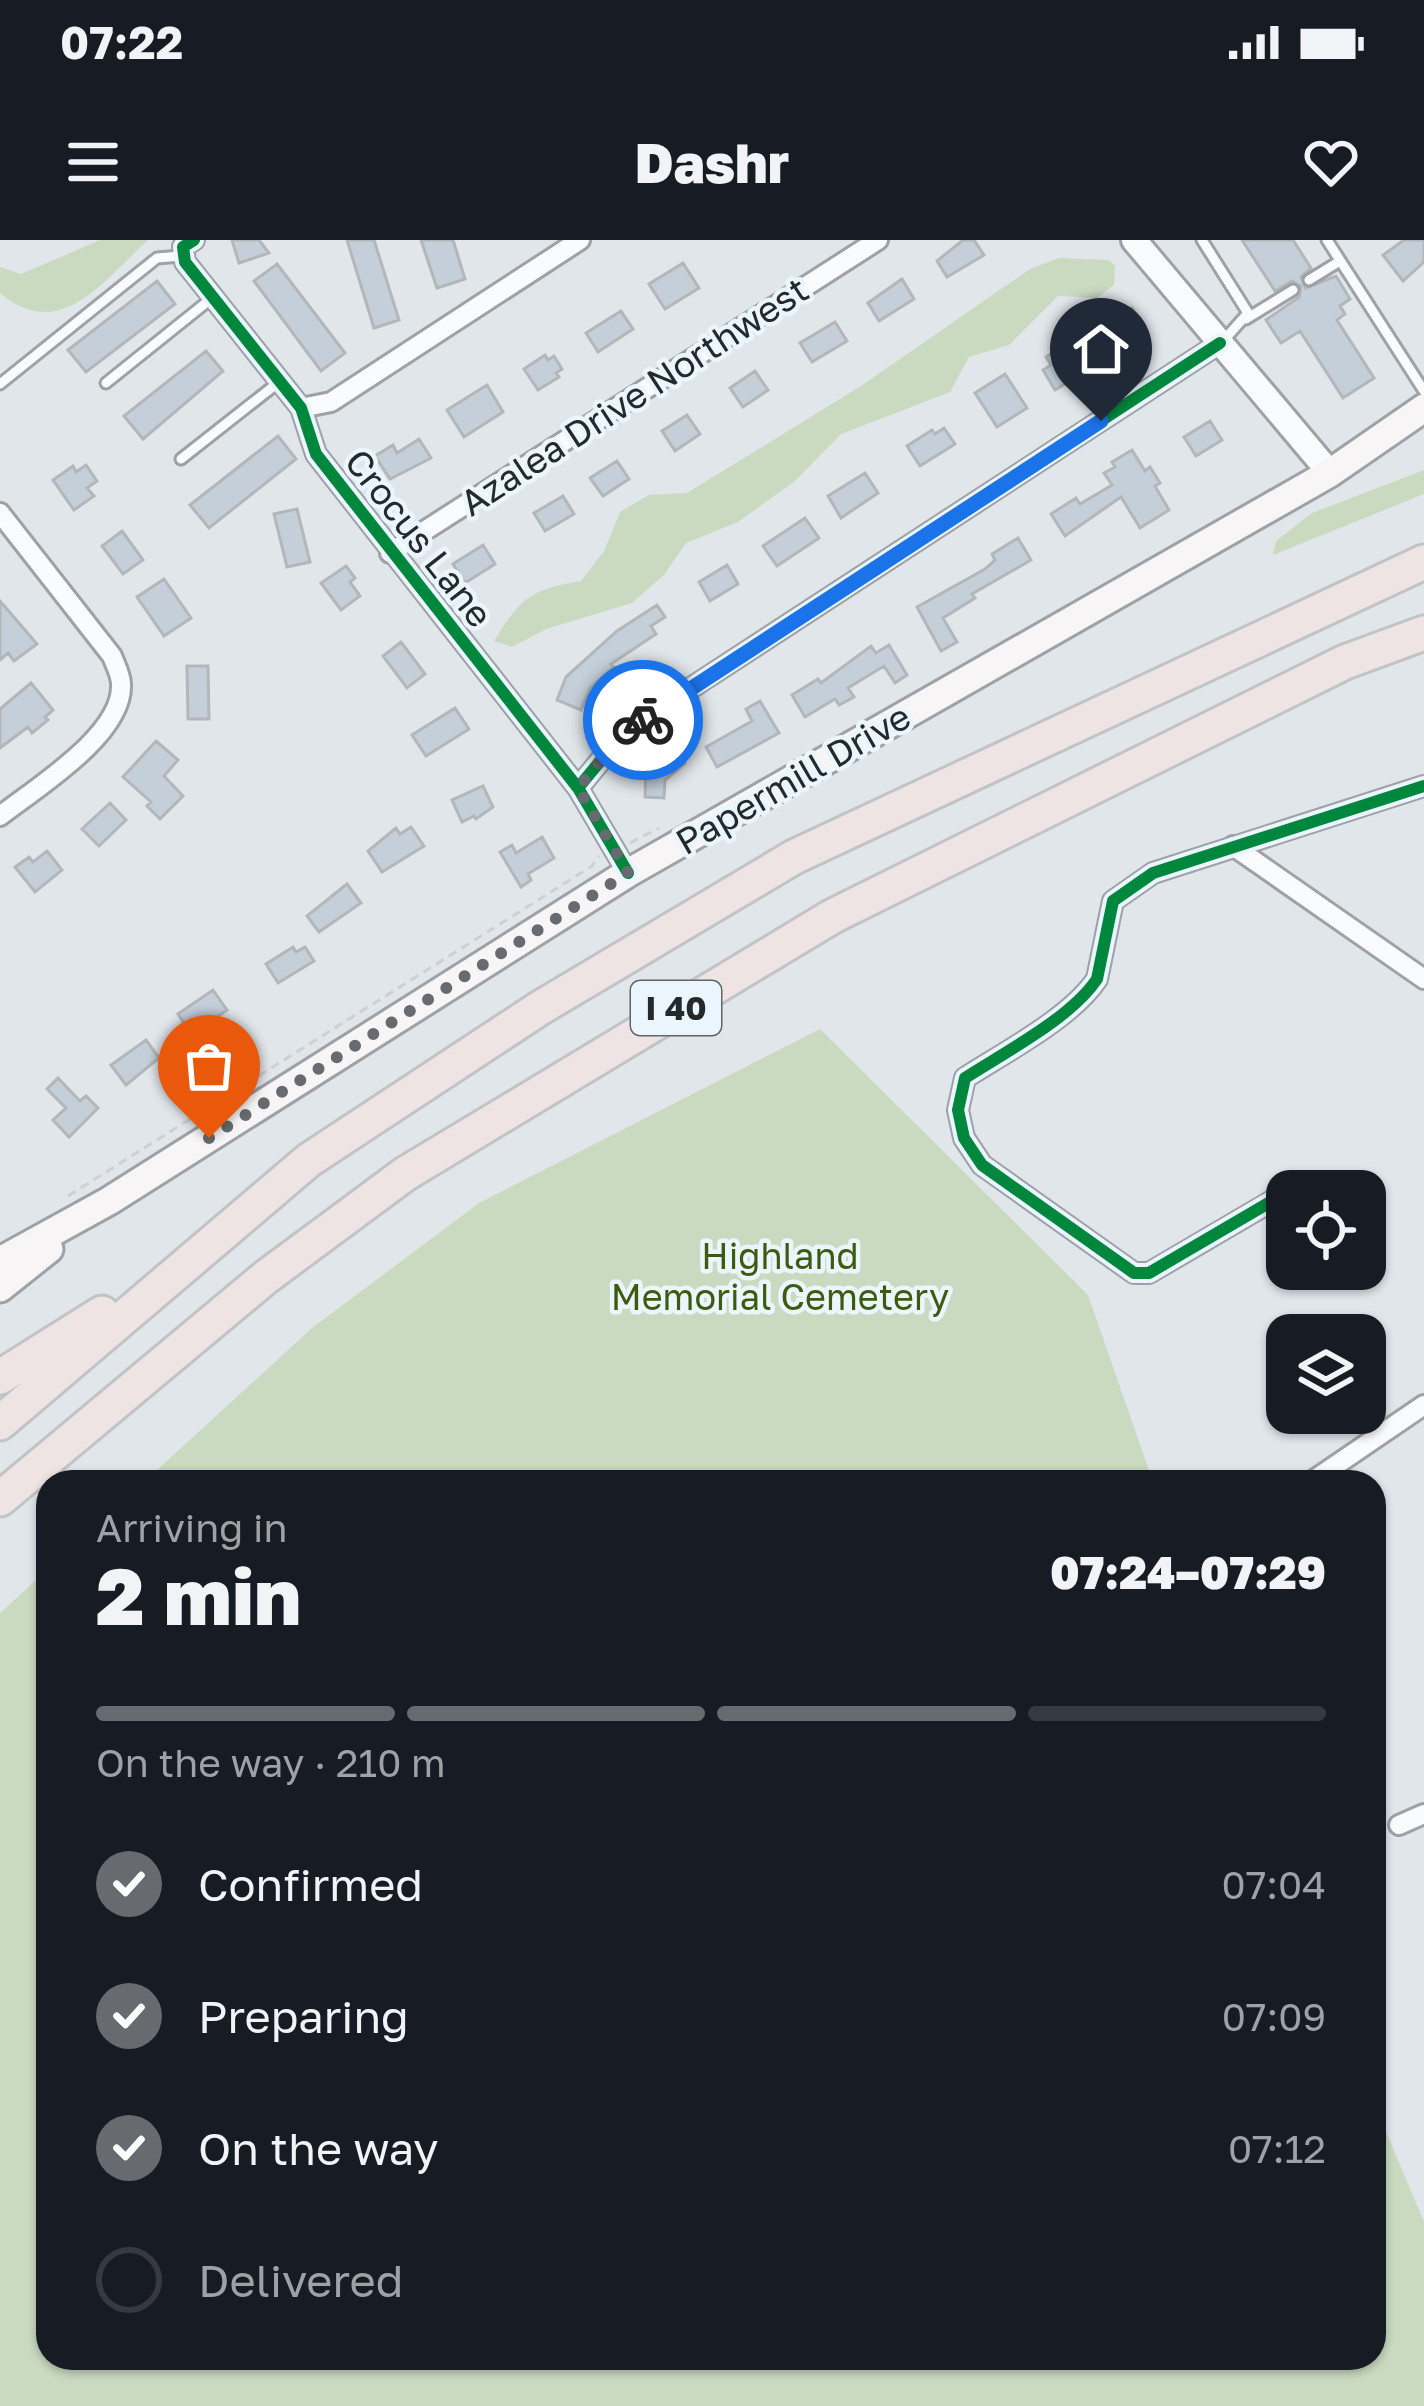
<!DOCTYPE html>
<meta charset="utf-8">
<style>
:root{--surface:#171b24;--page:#242831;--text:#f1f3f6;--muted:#9ea1a6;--line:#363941;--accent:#676b6f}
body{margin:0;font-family:"Golos Text",sans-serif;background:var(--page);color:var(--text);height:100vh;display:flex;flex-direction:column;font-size:45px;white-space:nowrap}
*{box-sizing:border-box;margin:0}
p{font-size:39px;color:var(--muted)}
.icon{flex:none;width:66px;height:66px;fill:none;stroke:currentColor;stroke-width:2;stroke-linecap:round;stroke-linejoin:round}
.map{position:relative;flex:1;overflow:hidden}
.drawer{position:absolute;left:36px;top:1230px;width:1350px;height:900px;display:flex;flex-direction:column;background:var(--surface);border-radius:36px;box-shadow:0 3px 9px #0004}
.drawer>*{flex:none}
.controls{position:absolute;left:1266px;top:930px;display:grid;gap:24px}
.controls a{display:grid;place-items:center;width:120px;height:120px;border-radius:24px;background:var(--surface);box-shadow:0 3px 9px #0004;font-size:60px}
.pin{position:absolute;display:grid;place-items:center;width:102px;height:102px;color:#fff;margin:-123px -51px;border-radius:50% 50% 50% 0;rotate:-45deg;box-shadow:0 0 12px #0007}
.pin .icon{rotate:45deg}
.courier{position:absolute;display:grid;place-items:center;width:120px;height:120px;margin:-60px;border:9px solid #1a73e8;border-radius:50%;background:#fff;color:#222;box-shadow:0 3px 15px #0007}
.summary em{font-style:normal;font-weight:800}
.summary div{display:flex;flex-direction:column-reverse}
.summary{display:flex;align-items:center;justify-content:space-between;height:204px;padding:0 60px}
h1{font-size:78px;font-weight:800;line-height:90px}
.bar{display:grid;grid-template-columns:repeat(4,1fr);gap:18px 12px;align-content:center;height:144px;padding:0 60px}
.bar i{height:15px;border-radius:9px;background:var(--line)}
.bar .current{background:var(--accent)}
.bar p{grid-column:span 4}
ol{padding:0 60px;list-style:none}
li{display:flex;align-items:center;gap:36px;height:132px}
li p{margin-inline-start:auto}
li .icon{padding:12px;border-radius:50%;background:var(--accent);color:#fff;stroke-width:4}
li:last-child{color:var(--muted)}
li i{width:66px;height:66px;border:6px solid var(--line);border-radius:50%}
.status{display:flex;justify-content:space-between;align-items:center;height:84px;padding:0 60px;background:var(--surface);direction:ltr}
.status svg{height:33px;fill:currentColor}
header{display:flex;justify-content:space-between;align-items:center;height:156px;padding:0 60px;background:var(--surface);font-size:54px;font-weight:800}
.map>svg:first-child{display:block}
</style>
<div class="status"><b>07:22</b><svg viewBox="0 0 49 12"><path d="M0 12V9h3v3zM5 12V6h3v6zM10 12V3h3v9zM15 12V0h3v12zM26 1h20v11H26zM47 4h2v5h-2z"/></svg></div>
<header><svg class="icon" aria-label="menu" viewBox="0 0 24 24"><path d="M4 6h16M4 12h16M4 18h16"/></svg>Dashr<svg class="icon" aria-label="heart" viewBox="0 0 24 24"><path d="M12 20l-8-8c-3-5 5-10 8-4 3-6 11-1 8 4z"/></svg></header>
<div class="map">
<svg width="1424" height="2166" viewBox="0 0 1424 2166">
<rect width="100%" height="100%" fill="#e1e6eb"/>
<!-- green -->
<path fill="#c9dac1" d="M100,0H148C103,41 60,104 0,53V27L21,34Z
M1059,18L1109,20L1115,26L1114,45L1097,58L1058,56L1009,105L969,117L950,152L841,194L795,241L738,282L686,303L664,335L632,363L546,389L512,407L494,401C520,358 532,349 581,341L604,311L620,272L649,255L687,253L861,146L1030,29Z
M1424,230V254L1273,315L1276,301L1312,273Z
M820,789L1088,1055L1153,1242H144L312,1088L479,963Z
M48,1329V2118H1374V1863L1424,1982V2166H0V1373Z"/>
<!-- building -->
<path fill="#c4cfd9" stroke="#b3b7ba" stroke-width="3" d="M232,0H259L269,13L239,23Z
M347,0H374L399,80L374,88Z
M421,0H453L465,39L437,48Z
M963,0H974L984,15L947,37L937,21Z
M1242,0H1293L1311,28L1301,37L1306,48L1336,36L1350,59L1340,66L1345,74L1337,80L1374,138L1343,158L1300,91L1281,103L1266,80L1299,57L1301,46L1292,41L1275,51Z
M1404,0H1424V22L1403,41L1383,15Z
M683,23L699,48L665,69L649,44Z
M277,24L345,113L321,131L254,41Z
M902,39L914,59L879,81L868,63Z
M157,41L175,64L86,132L68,110Z
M1132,68L1145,88L1077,127L1081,134L1055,150L1043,130L1051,125L1046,117L1074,100L1078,107L1111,88L1107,83Z
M621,71L633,89L598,112L586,93Z
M835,82L847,101L812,122L800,103Z
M206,111L223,131L143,199L124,176Z
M545,115L548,120L554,116L562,129L556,133L559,137L538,150L524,129Z
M755,131L768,150L743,167L730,148Z
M1005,134L1027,168L997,187L975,153Z
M487,145L503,172L464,197L447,170Z
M687,175L700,194L675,211L662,191Z
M1210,181L1222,200L1196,216L1184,197Z
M944,188L955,204L920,226L907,206L932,190L935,194Z
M278,196L296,219L209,288L190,265Z
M419,199L431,218L390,239L375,216L393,205L397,213Z
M1132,210L1145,231L1150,227L1160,243L1155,246L1169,270L1140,288L1121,257L1065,296L1051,274L1076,258L1080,264L1112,245L1104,233L1115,227L1112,222Z
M617,221L629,239L603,256L590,238Z
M86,225L97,241L87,248L94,256L74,270L53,240L73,226L76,232Z
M865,233L878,253L841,278L828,256Z
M563,256L574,274L545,291L534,273Z
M297,269L310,322L287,327L274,274Z
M805,278L819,298L777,326L763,306Z
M122,291L143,320L123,334L102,306Z
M1018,298L1031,320L972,354L975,358L943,378L957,402L941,411L917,367L985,329L995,320L992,314Z
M483,305L495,324L465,343L453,324Z
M727,325L738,344L710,361L699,342Z
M346,326L355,338L350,342L360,356L341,370L321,343Z
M164,339L191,378L164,396L137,357Z
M0,361L37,404L14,421L8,413L0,420Z
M657,365L665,377L651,386L656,394L611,424L614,427L590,448L581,470L557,460L566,437L617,391Z
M401,402L425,434L407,448L383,416Z
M889,405L907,435L895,443L884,426L848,448L854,457L839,465L835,459L805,477L792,455L818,439L821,443L871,406L876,413Z
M187,426H208L209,479H188Z
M31,443L53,470L45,477L48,480L32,493L28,487L0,508V469Z
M760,461L779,493L717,527L706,507L752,481L746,469Z
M455,468L469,489L426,516L412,495Z
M156,501L178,520L164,536L183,556L160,579L147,566L151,562L123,537Z
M672,509L685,523L665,540L664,558L645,557L646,526H653Z
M483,546L493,567L476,579L474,576L462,582L452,560Z
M110,563L126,580L99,606L82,589Z
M411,587L424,606L382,632L368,611L396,588L400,594Z
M542,597L554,618L528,634L531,640L521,647L500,612L512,605L516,613Z
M47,611L62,630L35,652L15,627L29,617L33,622Z
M347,644L361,663L319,692L307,676Z
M293,707L296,712L305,707L314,721L278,743L266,724Z
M213,750L227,770L191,794L178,774Z
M146,800L159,818L126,845L111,825Z
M58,838L80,861L86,856L98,868L69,897L53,880L66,868L47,849Z"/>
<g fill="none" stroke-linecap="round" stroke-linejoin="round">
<defs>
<path id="service" d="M1202,0L1248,73L1224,100
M1327,0L1424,151
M1309,40L1340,21
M1246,79L1293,50
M106,143L212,58
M0,144L157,18L181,16
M181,219L279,142"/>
<path id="minor" d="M194,0L183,7L185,22L301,168L316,214L578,548L628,633
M301,168L331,162L580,0
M0,273L112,416C115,424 121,435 121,444C124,494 36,548 0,576
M390,313L878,0
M578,548L625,491L1220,103
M1233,606L1424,739
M1277,958L1149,1033H1134L982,925L964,898L958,870L965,838C1005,812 1071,778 1097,739L1113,661L1153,633L1424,546
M1311,1242L1424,1165
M1399,1585L1424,1574"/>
<path id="tertiary" d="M1134,0L1330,233"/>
<path id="secondary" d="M0,1021L109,961L628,633L1330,233L1424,168
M0,1048L49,1009"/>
<path id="motorway" d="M0,1137L102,1073
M0,1183L309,920L540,768L794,617L1424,322
M0,1259L266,1037L405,934L833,676L1345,422L1424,393"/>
</defs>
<!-- service casing -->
<use href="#service" stroke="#9ea2a6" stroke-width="15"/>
<!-- minor casing -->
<use href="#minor" stroke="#9ea2a6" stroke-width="24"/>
<!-- tertiary casing -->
<use href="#tertiary" stroke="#9ea2a6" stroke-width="30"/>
<!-- secondary casing -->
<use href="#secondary" stroke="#9ea2a6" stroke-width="33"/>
<!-- motorway casing -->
<use href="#motorway" stroke="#c1c3c6" stroke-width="39"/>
<!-- path -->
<path stroke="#cfd0d2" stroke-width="3" stroke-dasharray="9 6" stroke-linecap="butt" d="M630,603L659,588
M68,956L592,626L599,616"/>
<!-- service -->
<use href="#service" stroke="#fafbfc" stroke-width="9"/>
<!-- minor -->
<use href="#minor" stroke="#fafbfc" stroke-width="18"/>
<!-- tertiary -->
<use href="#tertiary" stroke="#fafbfc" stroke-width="24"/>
<!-- secondary -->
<use href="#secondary" stroke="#f7f5f5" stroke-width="27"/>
<!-- motorway -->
<use href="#motorway" stroke="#eee4e3" stroke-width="33"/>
<defs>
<path id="cycleway" d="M194,0L183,7L185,22L301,168L316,214L578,548L628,633
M578,548L625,491L1220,103
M1277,958L1149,1033H1134L982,925L964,898L958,870L965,838C1005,812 1071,778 1097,739L1113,661L1153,633L1424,546"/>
</defs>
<!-- cycleway casing -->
<use href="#cycleway" stroke="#eaf5fd" stroke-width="20"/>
<!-- cycleway -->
<use href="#cycleway" stroke="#00873e" stroke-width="12"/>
</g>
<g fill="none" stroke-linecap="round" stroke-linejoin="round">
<!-- done -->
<path stroke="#676b6f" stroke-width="12" stroke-dasharray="0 21.6" d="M209,898L628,633L578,548L625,491L643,480"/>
<!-- route -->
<path stroke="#1a73e8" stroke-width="15" d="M643,480L1101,181"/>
</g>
<g text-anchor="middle" stroke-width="9" stroke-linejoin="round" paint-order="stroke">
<!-- shield labels -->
<rect fill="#eaf5fd" stroke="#60666b" stroke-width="3" x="631" y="741" width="90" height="54" rx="9"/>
<g font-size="33" font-weight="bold" fill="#25292c">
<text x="676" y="780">I 40</text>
</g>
<!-- street labels -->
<g font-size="36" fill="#25292c" stroke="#eaf5fd">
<text transform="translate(634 156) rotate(-33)" y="13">Azalea Drive Northwest</text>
<text transform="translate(419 298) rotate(52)" y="13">Crocus Lane</text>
<text transform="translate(793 539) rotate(-30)" y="13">Papermill Drive</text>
</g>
<!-- park labels -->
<g font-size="36" fill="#3b5c0f" stroke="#eaf5fd">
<text x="780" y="1029">Highland<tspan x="780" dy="41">Memorial Cemetery</tspan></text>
</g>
</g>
</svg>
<div class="controls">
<a><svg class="icon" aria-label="locate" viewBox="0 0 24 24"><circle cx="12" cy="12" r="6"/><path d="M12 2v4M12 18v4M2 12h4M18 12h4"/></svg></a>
<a><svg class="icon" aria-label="layers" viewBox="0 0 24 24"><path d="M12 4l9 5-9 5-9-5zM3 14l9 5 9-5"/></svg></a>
</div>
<div class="pin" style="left:209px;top:898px;background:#ea580c"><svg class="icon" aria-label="bag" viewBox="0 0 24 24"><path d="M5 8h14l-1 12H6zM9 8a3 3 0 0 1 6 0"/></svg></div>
<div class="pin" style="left:1101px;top:181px;background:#1f2937"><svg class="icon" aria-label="home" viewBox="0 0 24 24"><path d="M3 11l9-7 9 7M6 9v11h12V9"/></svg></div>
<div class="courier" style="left:643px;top:480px"><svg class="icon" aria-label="bike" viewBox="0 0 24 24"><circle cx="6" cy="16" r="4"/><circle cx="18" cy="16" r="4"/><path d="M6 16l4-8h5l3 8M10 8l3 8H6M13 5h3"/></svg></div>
<section class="drawer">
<div class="summary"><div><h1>2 min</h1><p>Arriving in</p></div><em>07:24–07:29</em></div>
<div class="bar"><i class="current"></i><i class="current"></i><i class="current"></i><i></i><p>On the way · 210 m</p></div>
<ol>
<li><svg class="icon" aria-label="check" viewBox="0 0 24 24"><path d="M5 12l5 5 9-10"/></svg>Confirmed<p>07:04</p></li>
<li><svg class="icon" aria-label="check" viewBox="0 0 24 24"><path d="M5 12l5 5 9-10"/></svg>Preparing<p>07:09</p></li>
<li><svg class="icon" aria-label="check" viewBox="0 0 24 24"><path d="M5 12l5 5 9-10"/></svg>On the way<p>07:12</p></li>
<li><i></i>Delivered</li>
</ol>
</section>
</div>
